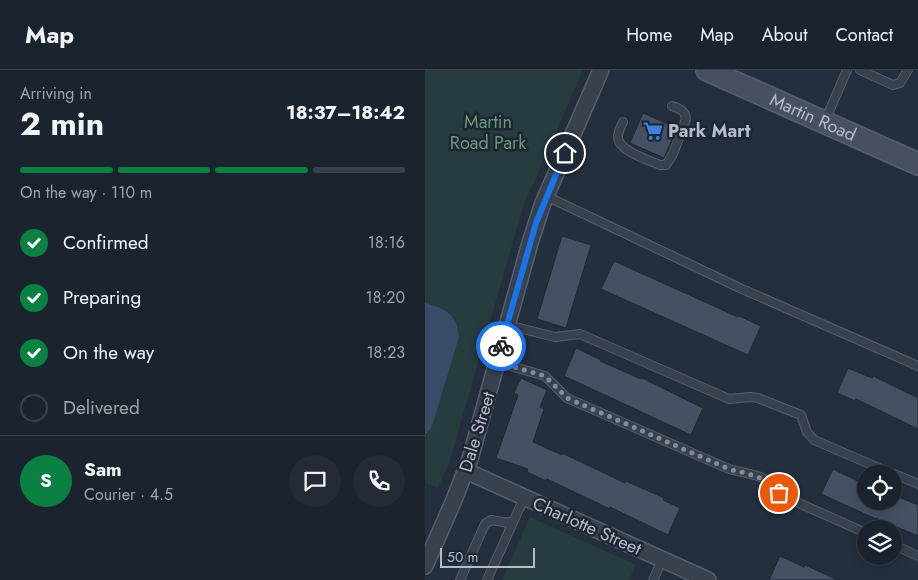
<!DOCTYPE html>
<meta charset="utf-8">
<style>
:root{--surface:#1b232e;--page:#242b36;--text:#f1f3f6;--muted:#a0a4aa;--line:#39404a;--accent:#0b8043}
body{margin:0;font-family:Jost,sans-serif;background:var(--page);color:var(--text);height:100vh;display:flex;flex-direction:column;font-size:19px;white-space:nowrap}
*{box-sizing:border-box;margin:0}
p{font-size:16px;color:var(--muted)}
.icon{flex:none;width:28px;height:28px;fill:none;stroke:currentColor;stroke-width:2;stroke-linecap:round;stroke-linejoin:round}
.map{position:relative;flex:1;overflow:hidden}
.drawer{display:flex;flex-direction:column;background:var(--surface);width:425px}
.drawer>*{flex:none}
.buttons{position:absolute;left:432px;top:395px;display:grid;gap:10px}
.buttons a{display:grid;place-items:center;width:45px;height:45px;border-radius:50%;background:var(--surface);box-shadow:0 2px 12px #0003,0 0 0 1px var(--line);font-size:25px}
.scale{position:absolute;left:15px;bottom:12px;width:95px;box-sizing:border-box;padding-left:5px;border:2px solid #b4bcc9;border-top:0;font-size:14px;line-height:18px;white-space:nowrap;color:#b4bcc9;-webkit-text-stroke:4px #1d2633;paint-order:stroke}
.pin{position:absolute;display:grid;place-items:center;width:42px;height:42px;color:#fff;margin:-21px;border:2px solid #fff;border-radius:50%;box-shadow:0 1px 5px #0007}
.courier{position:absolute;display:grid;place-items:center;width:50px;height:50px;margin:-25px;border:4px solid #1a73e8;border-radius:50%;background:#fff;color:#222;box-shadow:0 1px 6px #0007}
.headline em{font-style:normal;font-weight:700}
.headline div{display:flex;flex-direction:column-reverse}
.headline{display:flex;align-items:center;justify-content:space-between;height:85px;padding:0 20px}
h1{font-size:32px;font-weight:700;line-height:38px}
.bar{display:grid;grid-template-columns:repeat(4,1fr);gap:8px 5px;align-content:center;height:60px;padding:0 20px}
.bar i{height:6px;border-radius:4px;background:var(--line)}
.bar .selected{background:var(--accent)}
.bar p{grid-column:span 4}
.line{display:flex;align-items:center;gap:12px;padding:0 20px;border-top:1px solid var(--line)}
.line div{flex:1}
.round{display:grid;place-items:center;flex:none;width:52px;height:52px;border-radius:26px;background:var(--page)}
ol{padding:0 20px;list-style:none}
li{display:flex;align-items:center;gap:15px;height:55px}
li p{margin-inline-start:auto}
li .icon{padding:5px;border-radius:50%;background:var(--accent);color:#fff;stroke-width:4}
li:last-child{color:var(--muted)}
li i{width:28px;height:28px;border:2px solid var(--line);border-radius:50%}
header{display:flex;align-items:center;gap:30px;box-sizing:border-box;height:70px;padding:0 25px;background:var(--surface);border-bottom:1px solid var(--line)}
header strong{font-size:24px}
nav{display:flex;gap:28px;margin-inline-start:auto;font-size:18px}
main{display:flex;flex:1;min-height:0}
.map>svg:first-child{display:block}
</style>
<header>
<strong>Map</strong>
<nav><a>Home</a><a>Map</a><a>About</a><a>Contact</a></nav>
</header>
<main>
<section class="drawer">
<div class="headline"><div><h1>2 min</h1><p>Arriving in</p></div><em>18:37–18:42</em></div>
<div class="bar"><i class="selected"></i><i class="selected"></i><i class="selected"></i><i></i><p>On the way · 110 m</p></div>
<ol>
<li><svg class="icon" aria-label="check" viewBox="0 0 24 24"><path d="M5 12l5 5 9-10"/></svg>Confirmed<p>18:16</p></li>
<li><svg class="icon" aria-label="check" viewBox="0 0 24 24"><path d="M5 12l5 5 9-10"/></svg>Preparing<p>18:20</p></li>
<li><svg class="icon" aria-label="check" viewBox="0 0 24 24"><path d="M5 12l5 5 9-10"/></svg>On the way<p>18:23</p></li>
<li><i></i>Delivered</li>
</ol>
<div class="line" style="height:90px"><b class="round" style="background:var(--accent);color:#fff">S</b><div><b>Sam</b><p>Courier · 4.5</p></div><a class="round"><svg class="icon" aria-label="chat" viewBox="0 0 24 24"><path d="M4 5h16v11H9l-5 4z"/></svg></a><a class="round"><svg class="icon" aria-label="phone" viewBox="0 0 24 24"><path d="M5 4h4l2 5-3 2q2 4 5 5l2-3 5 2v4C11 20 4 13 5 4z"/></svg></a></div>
</section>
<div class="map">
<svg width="493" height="510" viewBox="0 0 493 510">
<rect width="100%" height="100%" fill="#242f3e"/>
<!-- green -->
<path fill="#263c3f" d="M0,0H158L98,137L25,390L13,418L0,413Z
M105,447L211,495L204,510H77Z"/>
<!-- water -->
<path fill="#394c67" d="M0,233C21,239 32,244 34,267L7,356L0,365Z"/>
<!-- building -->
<path fill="#455162" stroke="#1f2835" d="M218,43L252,58L239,88L205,73Z
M137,166L166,175L141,258L112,249Z
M189,191L313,247L314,246L336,256L323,285L176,219Z
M151,278L176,290L175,291L216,309L217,308L278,338L266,365L139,306Z
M423,298L447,308L448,306L493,328V359L431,329L430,331L412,323Z
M96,308L122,320L115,337L119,339L108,372L137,385V383L200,413L201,411L239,428L238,430L255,438L243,465L185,437V439L122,409L121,411L102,402L103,399L71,388L93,325L89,323Z
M408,399L441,415V431H469V425L493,435V466L451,448V449L396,424Z
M355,486L379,497L380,495L413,510H344Z"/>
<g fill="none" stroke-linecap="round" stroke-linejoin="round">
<defs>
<path id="lane" d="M435,0L468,15L475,13L483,0
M400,51L422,0
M198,52C196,56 193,62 193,67C193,81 224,90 235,95H241L248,84L261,49C260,40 255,39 247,36
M121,126L317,219L493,296
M82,255L130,267L155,264L304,329L325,327L333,328L376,345L382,362L389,370L468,404
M72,292L120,306L142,328L304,399C318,403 334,404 346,413C352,417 354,423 360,427L441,463
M469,404L493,414
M469,475L493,486
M35,510L60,454L66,450L84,453L89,450
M62,510L99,428
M228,510L237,490"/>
<path id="street" d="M41,401L283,510
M0,496L29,430L45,389L105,173L118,133L176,0"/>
<g id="secondary">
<path id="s1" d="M282,0L493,94"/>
</g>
</defs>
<!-- lane casing -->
<use href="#lane" stroke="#565f6c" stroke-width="10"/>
<!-- street casing -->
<use href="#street" stroke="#565f6c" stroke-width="18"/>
<!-- secondary casing -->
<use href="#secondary" stroke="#565f6c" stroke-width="24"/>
<!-- lane -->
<use href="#lane" stroke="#38414e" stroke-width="8"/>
<!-- street -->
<use href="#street" stroke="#38414e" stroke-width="15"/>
<!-- secondary -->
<use href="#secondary" stroke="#465061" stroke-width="21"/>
</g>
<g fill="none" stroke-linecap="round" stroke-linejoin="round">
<!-- done -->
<path stroke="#828b98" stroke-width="5" stroke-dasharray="0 9" d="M76,276L72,292L120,306L142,328L304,399C323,404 341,406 354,423"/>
<!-- route -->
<path stroke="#1a73e8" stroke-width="6" d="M76,276L111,153L140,83"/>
</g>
<!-- icons -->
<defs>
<symbol id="supermarket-bare" viewBox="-9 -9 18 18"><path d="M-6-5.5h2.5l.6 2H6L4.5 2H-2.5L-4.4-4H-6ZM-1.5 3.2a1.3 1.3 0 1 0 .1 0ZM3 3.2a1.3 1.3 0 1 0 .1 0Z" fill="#3f7fe0" stroke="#1d2633" stroke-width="2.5" paint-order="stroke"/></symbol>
</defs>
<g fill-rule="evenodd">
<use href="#supermarket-bare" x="214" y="47" width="28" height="28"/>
</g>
<g text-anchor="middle" stroke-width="5" stroke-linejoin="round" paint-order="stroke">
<!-- street labels -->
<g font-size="18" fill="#b4bcc9" stroke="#1d2633">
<text dy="6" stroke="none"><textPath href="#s1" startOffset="116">Martin Road</textPath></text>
<text transform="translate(52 362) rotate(-73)" y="6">Dale Street</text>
<text transform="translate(162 456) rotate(24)" y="6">Charlotte Street</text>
</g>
<!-- park labels -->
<g font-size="18" fill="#6b9a76" stroke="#1d2633">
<text x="63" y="58">Martin<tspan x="63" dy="21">Road Park</tspan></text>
</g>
<!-- poi labels -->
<g font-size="18" font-weight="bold" fill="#b4bcc9" stroke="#1d2633" text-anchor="start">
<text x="243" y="67">Park Mart</text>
</g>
</g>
</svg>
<div class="buttons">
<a><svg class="icon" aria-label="locate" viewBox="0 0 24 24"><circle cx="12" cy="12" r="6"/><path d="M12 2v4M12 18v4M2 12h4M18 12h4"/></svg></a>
<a><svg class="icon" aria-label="layers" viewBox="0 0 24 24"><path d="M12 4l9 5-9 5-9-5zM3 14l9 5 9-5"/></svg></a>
</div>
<div class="scale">50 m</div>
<div class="pin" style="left:354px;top:423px;background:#ea580c"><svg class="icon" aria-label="bag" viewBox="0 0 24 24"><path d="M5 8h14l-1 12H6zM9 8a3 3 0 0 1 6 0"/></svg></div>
<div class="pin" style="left:140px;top:83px;background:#1f2937"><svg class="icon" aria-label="home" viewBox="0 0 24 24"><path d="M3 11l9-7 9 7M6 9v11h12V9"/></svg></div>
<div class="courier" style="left:76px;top:276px"><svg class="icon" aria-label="bike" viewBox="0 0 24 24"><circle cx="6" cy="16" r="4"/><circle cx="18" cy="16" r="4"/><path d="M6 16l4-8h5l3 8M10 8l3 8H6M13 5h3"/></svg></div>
</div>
</main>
